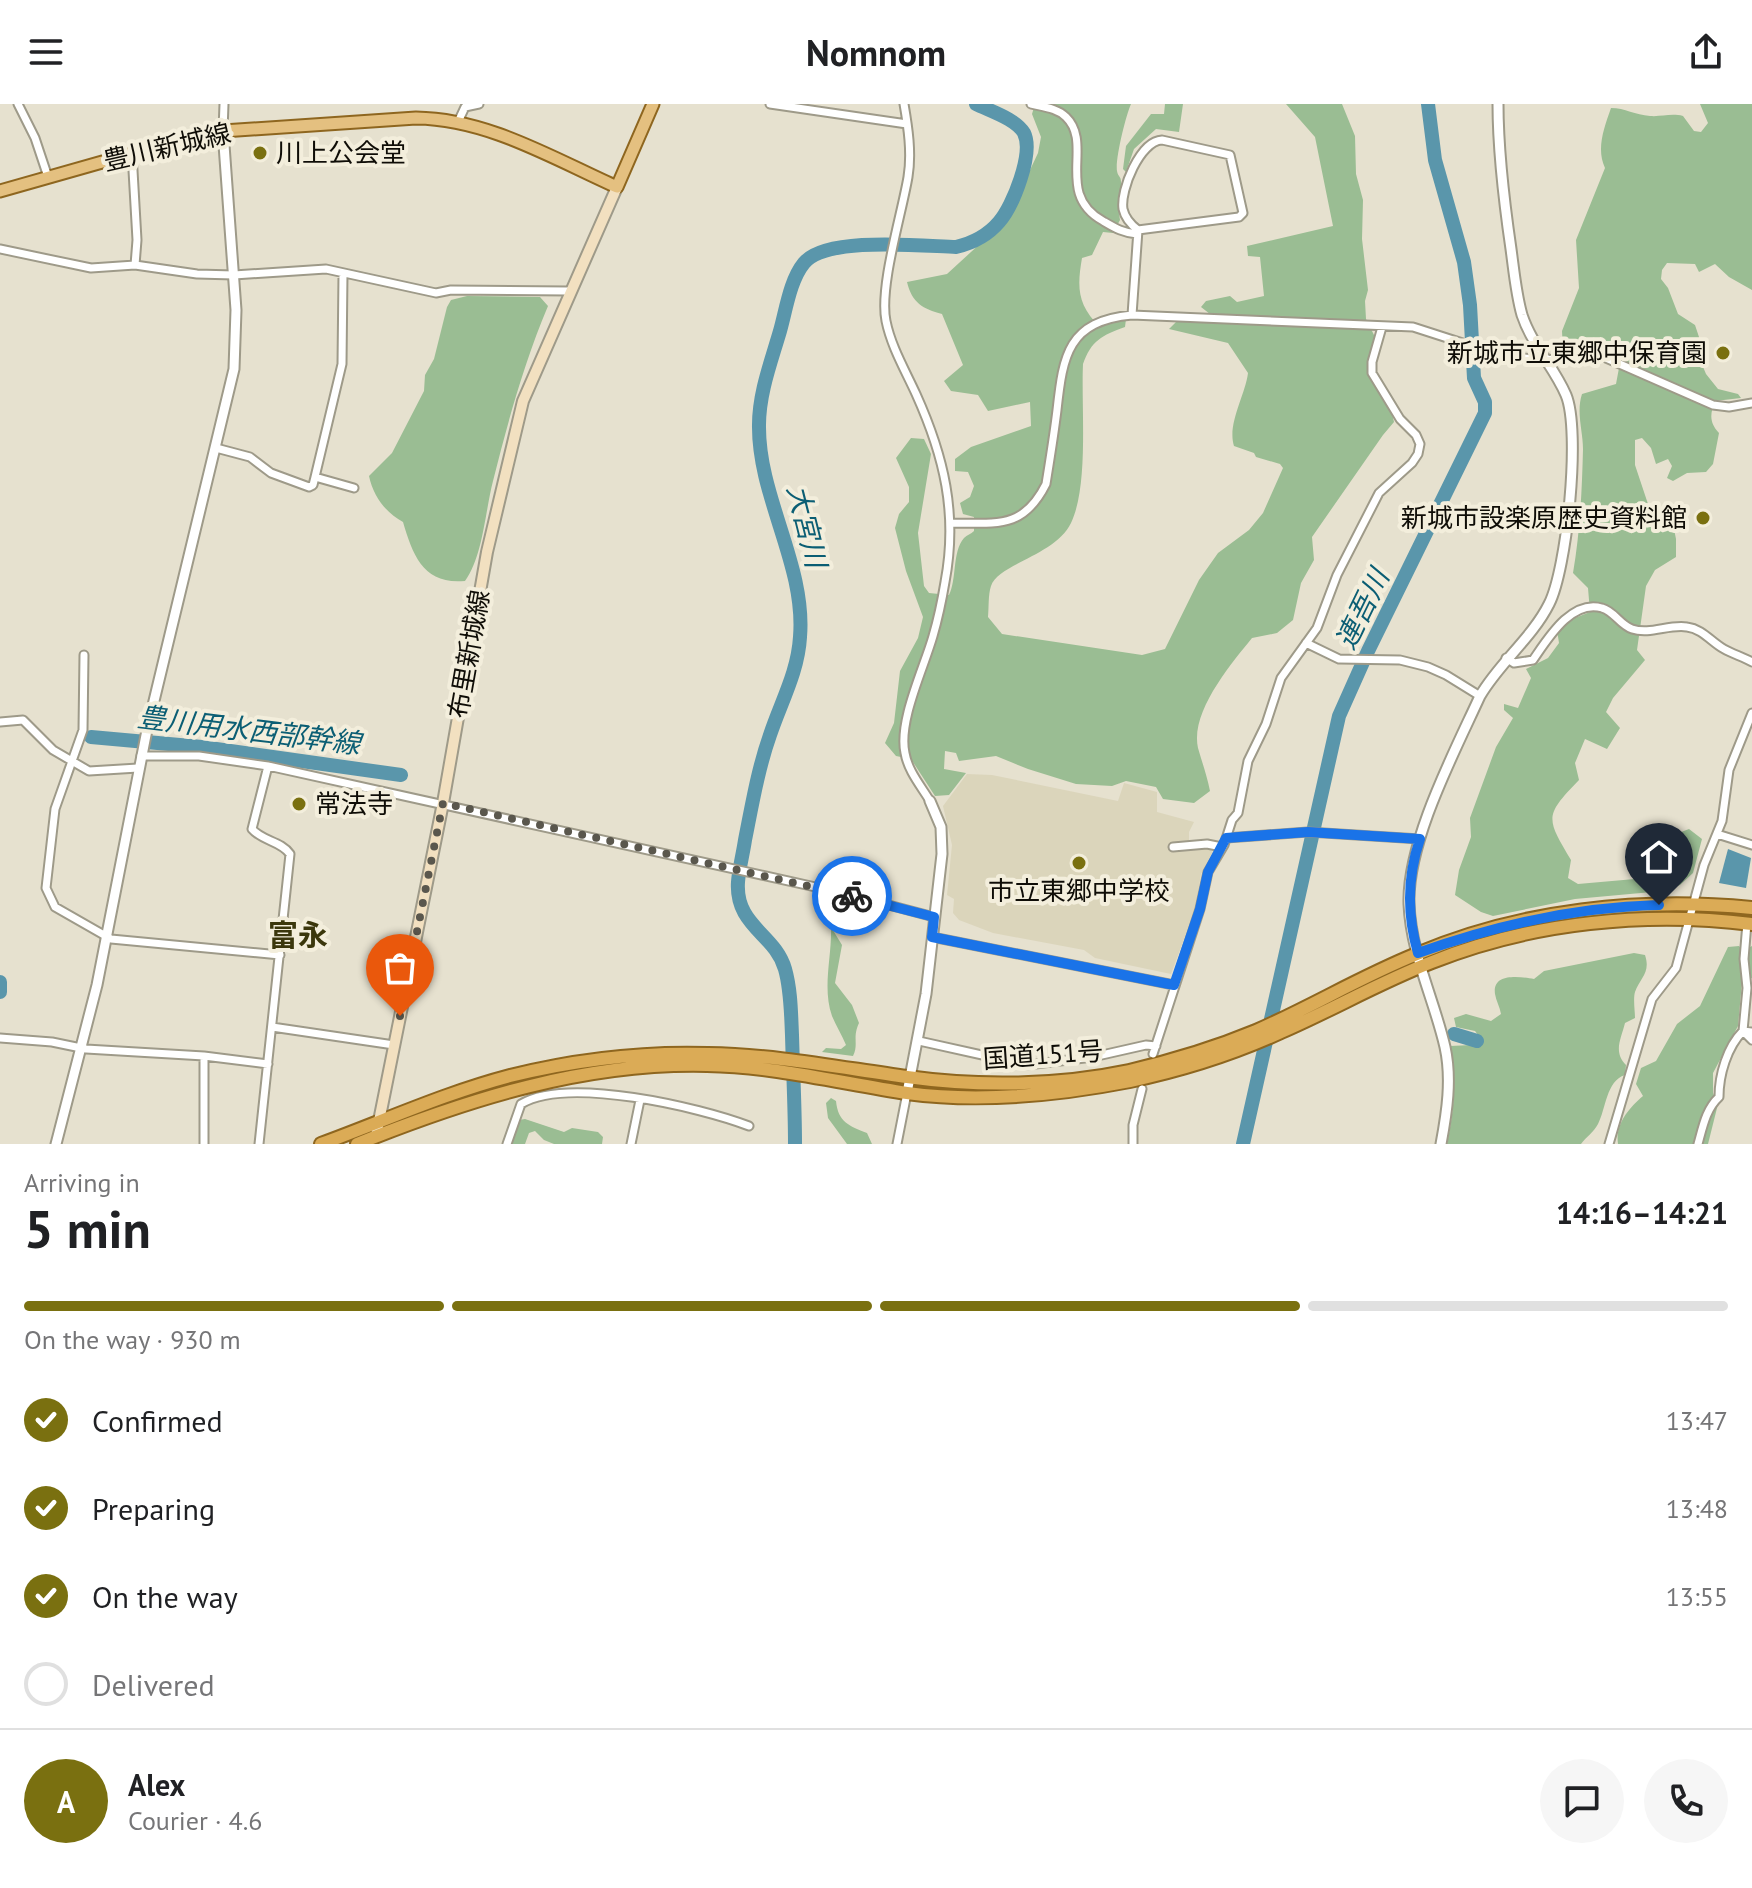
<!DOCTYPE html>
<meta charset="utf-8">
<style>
:root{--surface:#fff;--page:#f6f6f6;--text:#202124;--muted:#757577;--line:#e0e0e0;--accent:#7a7010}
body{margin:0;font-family:"PT Sans","Noto Sans JP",sans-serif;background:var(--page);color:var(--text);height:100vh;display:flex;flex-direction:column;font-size:30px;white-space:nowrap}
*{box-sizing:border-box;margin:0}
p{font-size:26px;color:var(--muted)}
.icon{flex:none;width:44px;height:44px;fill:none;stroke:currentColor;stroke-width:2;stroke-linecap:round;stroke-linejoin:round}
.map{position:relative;height:1040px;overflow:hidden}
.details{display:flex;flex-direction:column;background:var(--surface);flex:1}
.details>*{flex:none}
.pin{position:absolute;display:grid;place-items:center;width:68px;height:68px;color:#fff;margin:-82px -34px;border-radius:50% 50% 50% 0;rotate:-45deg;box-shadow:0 0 8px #0007}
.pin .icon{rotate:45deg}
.courier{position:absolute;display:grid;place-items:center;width:80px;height:80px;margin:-40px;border:6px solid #1a73e8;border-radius:50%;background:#fff;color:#222;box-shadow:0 2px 10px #0007}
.summary em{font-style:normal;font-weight:600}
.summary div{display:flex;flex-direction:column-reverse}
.summary{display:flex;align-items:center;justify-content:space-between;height:136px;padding:0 24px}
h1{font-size:52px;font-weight:600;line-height:60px}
.bar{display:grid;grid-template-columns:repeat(4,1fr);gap:12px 8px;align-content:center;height:96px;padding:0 24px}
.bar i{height:10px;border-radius:6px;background:var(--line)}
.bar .on{background:var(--accent)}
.bar p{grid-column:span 4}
.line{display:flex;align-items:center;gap:20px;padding:0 24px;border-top:2px solid var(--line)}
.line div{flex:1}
.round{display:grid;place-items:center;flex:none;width:84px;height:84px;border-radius:42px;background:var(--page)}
ol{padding:0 24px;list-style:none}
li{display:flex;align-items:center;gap:24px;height:88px}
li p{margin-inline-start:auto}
li .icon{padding:8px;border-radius:50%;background:var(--accent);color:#fff;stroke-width:4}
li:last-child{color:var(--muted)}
li i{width:44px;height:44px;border:4px solid var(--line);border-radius:50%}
header{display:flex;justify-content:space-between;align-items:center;height:104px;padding:0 24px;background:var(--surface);font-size:36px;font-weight:600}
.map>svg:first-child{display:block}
</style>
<header><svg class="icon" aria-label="menu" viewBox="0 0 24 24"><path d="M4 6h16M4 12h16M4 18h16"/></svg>Nomnom<svg class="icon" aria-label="share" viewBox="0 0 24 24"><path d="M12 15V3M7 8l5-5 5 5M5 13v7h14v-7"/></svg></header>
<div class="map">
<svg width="1752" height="1040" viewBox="0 0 1752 1040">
<rect width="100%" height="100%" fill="#e6e1cf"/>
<!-- built -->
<path fill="#dbd5bb" d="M967,670L992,671L1118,697L1124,679L1157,688V708L1194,718L1189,728V744L1206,743L1213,748L1201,770L1195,806L1171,870L1095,854L1084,846L993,829L959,816L953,809L954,795L947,791L952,741L943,702Z"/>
<!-- forest -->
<path fill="#9abd93" d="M1035,0H1131C1126,11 1115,55 1117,67C1118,73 1121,72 1121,78C1122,91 1117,102 1120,116L1113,129L1103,128L1092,151L1082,154C1077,183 1077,201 1100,223L1116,216L1126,215L1125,223C1102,231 1091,237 1083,260C1081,304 1089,381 1071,419C1056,451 998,460 991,482C988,491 989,503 988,513L1002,530L1142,551L1165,545L1199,476L1218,449L1249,426L1263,409L1283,364L1280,360L1256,353L1254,349L1234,342C1227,320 1245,292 1248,269L1228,239L1169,225L1176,218H1207L1210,210L1201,203L1206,197L1230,192L1237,198L1264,192L1260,153L1248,152L1247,142L1333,122L1315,33L1286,0H1342L1355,32L1356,70L1363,96L1362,135L1368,186L1365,197L1366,215L1375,233L1370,257L1391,305L1394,318L1383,331L1312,433L1314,456L1301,479L1293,516L1277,529L1252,534C1231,560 1190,608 1198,644C1202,658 1207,672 1210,687L1194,699L1163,695L1156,683L1126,677L1112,682L1076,680L1028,665L996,652L959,657L956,649L945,647L944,665L966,669L949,691L935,692L911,655L896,652L885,639L894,619L900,567L918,534L923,513L906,467L895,424L899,410L909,398V383L896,354L911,334L924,335L931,350L918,429L924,482L929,489L949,491C957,475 952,448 964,434C967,431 971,430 974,427V413L963,410L960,399L970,393L974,382L968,368L955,367V355L971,343L1031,322L1030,298L988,307L978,291L951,287L944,277L963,261L942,210C923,205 912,199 907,178L947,170L1007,115L1038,49L1041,33L1032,10Z
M1165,0H1183L1179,28L1156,25L1134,45L1126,68L1123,65L1126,42L1151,10H1164Z
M1700,0H1752V186L1729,173L1715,160L1699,168L1695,160L1667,159L1662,166L1661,175L1668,184L1678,210L1695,221L1699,233L1696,246L1706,270L1718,285L1738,290L1741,294L1715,297C1710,310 1709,318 1719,329L1713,360L1706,368L1687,369L1673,377L1667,374L1672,362L1668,355L1656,360L1651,344L1642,334L1635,336V361L1654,418L1662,417L1666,408L1671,410L1676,435V453L1655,466L1646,482L1637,546L1645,556L1613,594L1606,608L1620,624L1607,645L1585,635L1575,659L1579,676C1544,712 1546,714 1571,756L1568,774L1578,780L1646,774L1653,771L1676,730L1689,725L1702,735L1693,769L1680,781L1663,787L1575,795L1493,812L1481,808L1455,791L1459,766L1471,733L1470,714L1496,643L1513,614L1504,606V600L1518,604L1531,574L1526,565L1548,554L1559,539L1557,526L1575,514L1590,508L1588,484L1573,469C1580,429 1582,386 1583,345C1583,327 1576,308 1582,290L1616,280L1619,264L1615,247L1593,244L1563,247L1562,227L1579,184L1576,136L1605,64C1596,45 1604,24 1611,4C1625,4 1635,11 1650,12C1661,13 1671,9 1683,12L1694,27L1701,28L1708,19Z
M467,192L540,193L548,202C524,259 508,317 493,377C485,408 483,452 465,477C424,481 413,452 403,418C386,409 373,392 369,372L392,349L424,287L425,271L434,255L447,203L451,196Z
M831,823L842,841L835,879L852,901L859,919C852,934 859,940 853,952L822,948L826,944L841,945L846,941C842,931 836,922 832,912C822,883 832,853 831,823Z
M1739,842L1743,847L1752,842V874L1742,878L1738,922L1713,969V989L1718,1000L1708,1040H1618C1615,1020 1629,1004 1643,992L1636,980L1641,964L1656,957L1677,920L1700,902L1728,843Z
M1634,849L1645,851C1651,869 1640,874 1635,888C1633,895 1635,907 1635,914L1625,919C1621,935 1613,948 1626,961L1625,971C1606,977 1606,1005 1598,1020C1594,1028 1586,1033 1581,1040H1447C1454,1006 1457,976 1450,942L1472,941L1481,935L1475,927L1456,923L1454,914L1466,910L1491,917L1501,910C1500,903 1496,897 1495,890C1492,868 1521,873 1534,875L1544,867Z
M831,994L836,997C838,1018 849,1022 867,1029L872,1040H847L828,1014L826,999Z
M525,1015L564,1028L572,1024L598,1028L603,1033L602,1040H554L544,1036L535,1027L529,1029L525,1040H512L519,1016Z"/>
<!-- water -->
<path fill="#5a96ab" d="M1728,745L1751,754L1746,784L1719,779Z"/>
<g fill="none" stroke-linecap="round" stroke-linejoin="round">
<!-- river -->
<path stroke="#5a96ab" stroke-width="14" d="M91,633L202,643L401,671
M0,878V888
M1454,930L1477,937
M795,1040C795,1004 793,968 792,931C791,910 791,886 785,865C775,830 735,822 738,778C739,764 743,750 745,736C752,701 758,665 770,631C781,598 798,568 800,533C806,461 758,393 759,321C759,289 771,258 780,227C786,206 790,176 804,159C826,132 922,142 956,143C973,139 988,131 999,118C1013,102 1034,49 1024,29C1016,15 990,7 976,0
M1243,1040L1339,612L1368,547L1485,309V298L1474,274L1470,201L1464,158L1435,56L1428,0"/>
<defs>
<path id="minor" d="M18,0L35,34L48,73
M770,0L907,20
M904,0C908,23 912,49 908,73C902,109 879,183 886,217C891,242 905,266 916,290C944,352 958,410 945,478C942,496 938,515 933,532C924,564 898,617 905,649C908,667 921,682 930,697
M1031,0C1043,3 1057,4 1066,13C1094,40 1054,90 1103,117C1115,124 1123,129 1137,130
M458,18L465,3L479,0
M223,27L224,0
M132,49L137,136L135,161L197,170L234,171L326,165L436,189L451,186L569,187
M0,145L91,164L135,161
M1132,211L1138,126L1239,113L1243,109L1230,51L1162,36C1140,37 1120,86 1123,105C1125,114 1130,120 1138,126
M216,344L250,353L271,369L309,383L313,381L315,373L354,384
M315,373L342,260L343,170
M951,419C996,419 1023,426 1046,380C1050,355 1054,331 1057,306C1063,251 1068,217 1132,211L1413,223L1503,252L1544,256L1599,251L1713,301L1729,303L1752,299
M1306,539L1339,555L1400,556L1428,563L1446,571L1480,592
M84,551L83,626L55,705L46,784L55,803L111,835L280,851
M1506,554L1514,559L1533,556C1547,536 1571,495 1602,504C1614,507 1620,521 1632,525C1650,531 1669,520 1687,523C1703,525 1711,538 1724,545C1733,550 1743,553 1752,558
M0,618L23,616L53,646L89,667L138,664
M141,652H199L268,662L847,790L934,813
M1717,730L1752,741
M1226,734L1308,728L1420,735
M1173,743L1207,740L1222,743
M1747,819L1744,855L1747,884L1743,927L1752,936
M932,833L1174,881
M272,923L394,941
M0,934L52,938L86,945L204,952L268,960
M919,937L1027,961L1093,953L1146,941L1156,942
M1153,950L1200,805L1208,768L1224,741L1232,716L1238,709L1248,657L1266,620L1281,574L1317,524L1337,471L1379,389L1412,359L1418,350L1420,340L1416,331L1400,315L1372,269V258L1382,223
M204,952V1040
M259,1040L290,750C281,737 262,737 252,725L268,662
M507,1040L521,1000C567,972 699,1003 749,1022
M631,1040L640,996
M897,1040L907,989
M1133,1040V1021L1142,985
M1609,1040L1652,895L1676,864L1704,761L1722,717L1729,666L1752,609
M1698,1040C1703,1022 1706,1005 1719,993C1719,971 1727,943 1743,927L1752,928"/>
<path id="tertiary" d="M907,989L926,890L942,750L941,723L930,697
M56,1040L97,881L147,626L234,265L236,206L223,27
M1441,1040C1447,1008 1452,975 1445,943C1434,895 1411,850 1409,800C1407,738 1454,649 1480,592C1499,559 1532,534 1549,500C1567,465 1581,327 1566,291C1554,263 1532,241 1522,211C1516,190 1514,167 1511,145C1504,97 1498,49 1498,0"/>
<path id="secondary" d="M376,1032L443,699L487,448L523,297L617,83"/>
<path id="primary" d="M0,87L194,32L223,27L416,14C488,15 552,54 617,83L653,0"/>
<path id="trunk" d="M321,1040C384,1017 445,989 510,972C574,956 642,948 708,950C776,951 841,964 907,973C979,983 1058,982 1129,967C1172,957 1215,944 1256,927C1311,903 1362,872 1417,850C1521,806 1640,793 1752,804
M357,1040C469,995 585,958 707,961C774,962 841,979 907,989C981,999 1058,991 1130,977C1182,966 1233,950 1281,928C1332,906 1380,878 1432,858C1532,818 1646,807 1752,820"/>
</defs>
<!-- minor casing -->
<use href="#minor" stroke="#9e9a89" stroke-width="11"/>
<!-- tertiary casing -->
<use href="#tertiary" stroke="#9e9a89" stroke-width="13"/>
<!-- secondary casing -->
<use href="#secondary" stroke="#9e9a89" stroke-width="14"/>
<!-- primary casing -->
<use href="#primary" stroke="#8e661f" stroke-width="15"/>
<!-- trunk casing -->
<use href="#trunk" stroke="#8e661f" stroke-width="16"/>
<!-- minor -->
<use href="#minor" stroke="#fff" stroke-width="7"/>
<!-- tertiary -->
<use href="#tertiary" stroke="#fff" stroke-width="9"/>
<!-- secondary -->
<use href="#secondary" stroke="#f2e0c0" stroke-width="10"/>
<!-- primary -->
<use href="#primary" stroke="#e4c080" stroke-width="11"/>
<!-- trunk -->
<use href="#trunk" stroke="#dbab56" stroke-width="12"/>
</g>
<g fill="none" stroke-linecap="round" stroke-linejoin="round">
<!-- done -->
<path stroke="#5a574d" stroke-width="8" stroke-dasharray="0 14.4" d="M400,912L443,699L852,792"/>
<!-- route -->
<path stroke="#1a73e8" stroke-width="10" d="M852,792L934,813L932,833L1174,881L1200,805L1208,768L1226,734L1308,728L1420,735C1407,773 1407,811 1418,849C1496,821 1575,803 1659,801"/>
</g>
<!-- markers -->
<g fill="#7a7010" stroke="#f3eedc" stroke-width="3">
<circle cx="260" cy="49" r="8"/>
<circle cx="1723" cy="249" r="8"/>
<circle cx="1703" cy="414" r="8"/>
<circle cx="299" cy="700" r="8"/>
<circle cx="1079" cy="759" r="8"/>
</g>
<g text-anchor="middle" stroke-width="8" stroke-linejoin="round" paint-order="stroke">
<!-- street labels -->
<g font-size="26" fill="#0f0d07" stroke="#f3eedc">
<text transform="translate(167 43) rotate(-13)" y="9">豊川新城線</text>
<text transform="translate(469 550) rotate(-80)" y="9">布里新城線</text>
<text transform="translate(1043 951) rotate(-4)" y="9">国道151号</text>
</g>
<!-- poi labels -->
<g font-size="26" fill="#0f0d07" stroke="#f3eedc" text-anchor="start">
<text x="276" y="58">川上公会堂</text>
<text x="1707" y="258" text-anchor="end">新城市立東郷中保育園</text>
<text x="1687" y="423" text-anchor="end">新城市設楽原歴史資料館</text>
<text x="315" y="709">常法寺</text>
<text x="1079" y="796" text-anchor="middle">市立東郷中学校</text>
</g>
<!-- water labels -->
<g font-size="28" font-style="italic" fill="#0b5e74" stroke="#f3eedc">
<text transform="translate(807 422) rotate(76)" y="10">大宮川</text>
<text transform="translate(1362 505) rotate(-64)" y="10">連吾川</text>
<text transform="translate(249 626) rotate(7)" y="10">豊川用水西部幹線</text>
</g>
<!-- quarter labels -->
<g font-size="30" font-weight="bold" fill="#3b370c" stroke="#f3eedc">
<text x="298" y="842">富永</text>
</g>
</g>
</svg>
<div class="pin" style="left:400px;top:912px;background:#ea580c"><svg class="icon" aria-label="bag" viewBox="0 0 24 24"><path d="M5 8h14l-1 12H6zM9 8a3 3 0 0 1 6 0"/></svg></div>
<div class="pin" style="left:1659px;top:801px;background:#1f2937"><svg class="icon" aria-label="home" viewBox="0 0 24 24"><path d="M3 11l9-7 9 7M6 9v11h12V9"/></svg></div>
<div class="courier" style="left:852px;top:792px"><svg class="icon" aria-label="bike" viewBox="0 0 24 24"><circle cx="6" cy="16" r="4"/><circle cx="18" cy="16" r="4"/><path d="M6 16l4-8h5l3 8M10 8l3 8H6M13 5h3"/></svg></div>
</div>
<section class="details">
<div class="summary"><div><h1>5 min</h1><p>Arriving in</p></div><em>14:16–14:21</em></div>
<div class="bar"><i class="on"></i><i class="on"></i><i class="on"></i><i></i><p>On the way · 930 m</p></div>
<ol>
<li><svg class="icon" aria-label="check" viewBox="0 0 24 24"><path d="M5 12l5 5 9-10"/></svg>Confirmed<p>13:47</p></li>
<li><svg class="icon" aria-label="check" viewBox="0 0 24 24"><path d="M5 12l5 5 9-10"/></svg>Preparing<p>13:48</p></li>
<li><svg class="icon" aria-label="check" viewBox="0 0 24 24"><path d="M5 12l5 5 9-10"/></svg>On the way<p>13:55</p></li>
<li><i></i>Delivered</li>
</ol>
<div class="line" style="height:144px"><b class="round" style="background:var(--accent);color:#fff">A</b><div><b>Alex</b><p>Courier · 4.6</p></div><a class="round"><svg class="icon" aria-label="chat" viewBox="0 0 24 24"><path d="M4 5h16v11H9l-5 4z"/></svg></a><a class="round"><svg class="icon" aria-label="phone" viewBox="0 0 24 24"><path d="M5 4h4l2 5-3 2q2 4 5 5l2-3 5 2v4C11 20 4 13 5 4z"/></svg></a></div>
</section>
